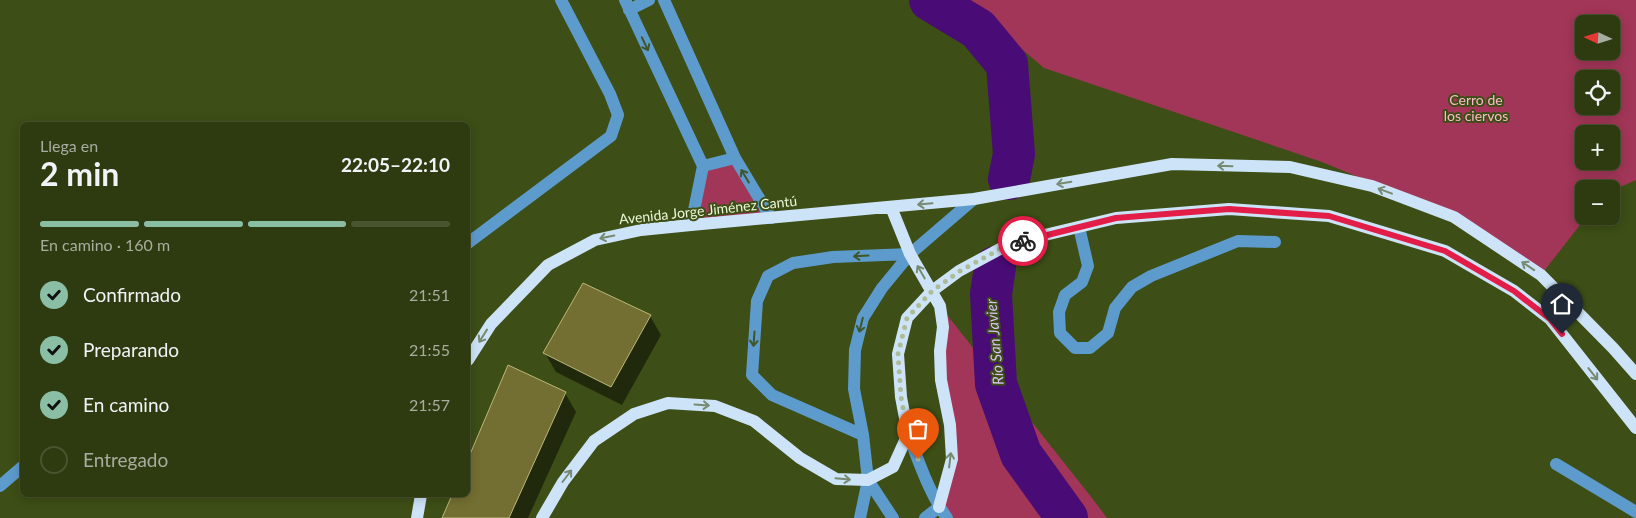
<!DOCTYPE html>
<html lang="es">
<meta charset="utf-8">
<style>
:root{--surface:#2e3a10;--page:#364119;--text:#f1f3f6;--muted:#a7ad9f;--line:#495430;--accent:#8abfa5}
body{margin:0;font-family:Lato,sans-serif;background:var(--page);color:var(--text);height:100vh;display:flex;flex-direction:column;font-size:19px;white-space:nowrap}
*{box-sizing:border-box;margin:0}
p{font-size:16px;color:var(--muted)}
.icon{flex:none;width:28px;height:28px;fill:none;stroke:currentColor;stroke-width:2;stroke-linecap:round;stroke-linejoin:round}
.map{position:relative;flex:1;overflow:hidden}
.sheet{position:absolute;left:20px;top:122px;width:450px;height:375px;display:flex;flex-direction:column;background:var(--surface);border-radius:8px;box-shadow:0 2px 12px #0003,0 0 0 1px var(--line)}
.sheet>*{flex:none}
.needle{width:32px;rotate:274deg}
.tools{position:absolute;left:1575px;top:15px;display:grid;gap:10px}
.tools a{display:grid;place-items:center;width:45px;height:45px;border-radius:8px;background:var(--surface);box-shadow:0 2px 12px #0003,0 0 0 1px var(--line);font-size:25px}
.pin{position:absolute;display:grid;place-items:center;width:42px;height:42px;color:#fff;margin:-51px -21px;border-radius:50% 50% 50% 0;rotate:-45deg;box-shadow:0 0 5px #0007}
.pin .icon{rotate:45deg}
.courier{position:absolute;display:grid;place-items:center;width:50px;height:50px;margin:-25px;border:4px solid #e11d48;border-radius:50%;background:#fff;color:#222;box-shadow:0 1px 6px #0007}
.summary em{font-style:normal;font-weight:700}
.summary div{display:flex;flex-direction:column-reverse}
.summary{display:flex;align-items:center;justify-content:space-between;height:85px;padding:0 20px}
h1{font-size:32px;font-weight:700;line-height:38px}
.bar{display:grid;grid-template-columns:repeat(4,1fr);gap:8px 5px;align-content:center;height:60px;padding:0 20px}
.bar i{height:6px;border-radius:4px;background:var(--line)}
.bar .selected{background:var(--accent)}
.bar p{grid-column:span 4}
ol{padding:0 20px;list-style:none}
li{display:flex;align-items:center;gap:15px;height:55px}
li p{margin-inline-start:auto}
li .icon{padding:5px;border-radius:50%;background:var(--accent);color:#111;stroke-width:4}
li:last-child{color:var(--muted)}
li i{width:28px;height:28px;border:2px solid var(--line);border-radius:50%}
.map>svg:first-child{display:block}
</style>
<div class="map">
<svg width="1636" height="518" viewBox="0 0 1636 518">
<rect width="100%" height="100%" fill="#3d4e16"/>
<!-- green -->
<path fill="#a23658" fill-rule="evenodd" d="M964,0H1636V180L1611,191V189H1584V216H1587L1541,275L1454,217L1322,162L1044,68ZM1584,24H1611V51H1584ZM1584,79H1611V106H1584ZM1584,134H1611V161H1584Z
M735,158L771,218L691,225L703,166Z
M940,306L1092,498L1107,518H947L940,507L952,459Z"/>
<!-- shadow -->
<path fill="#0007" d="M650,316L661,335L622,405L556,372L545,353Z
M509,367L565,393L576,412L528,518H444L454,495H468V463Z"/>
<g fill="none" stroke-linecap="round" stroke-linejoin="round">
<!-- river -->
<path stroke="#490b75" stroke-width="42" d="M930,0L978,29L1007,64L1014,154L1009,179
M995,267L991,294L996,384L1021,454L1067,518"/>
</g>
<!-- building -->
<path fill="#736e31" stroke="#bcb879" d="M583,283L651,315L611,387L543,353Z
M508,365L566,392L509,518H442L452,495H468V459Z"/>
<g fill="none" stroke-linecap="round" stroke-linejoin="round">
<!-- minor -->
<path stroke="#5d9bcd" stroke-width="12" d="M625,0L703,166L691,225
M664,0L735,158L771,218
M629,10L649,0
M703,166L735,158
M1079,227L1088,266L1082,282L1065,295L1059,312L1060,333L1075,348H1090L1108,333L1115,308L1132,287L1151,276L1238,241L1275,242
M468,243L611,136L618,115L610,94L561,0
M908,434C919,462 929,493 947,518
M863,435L772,395L752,375L757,301L768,276L793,263L833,257L910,254
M1556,464L1636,512
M0,486L22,467
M860,518L868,480
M893,518L868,480L863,435L854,389L855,350L863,318L882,288L910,254L974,199
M925,518L939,507"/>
<!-- major -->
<path stroke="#cde4f8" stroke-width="12" d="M891,207L910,254L940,306L943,327L940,351L941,380L950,425L952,459L939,507
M468,360L491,324L548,265L595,240L641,230L691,225L974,199L1172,164L1290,167L1372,186L1454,217L1541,275L1613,348L1636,374
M417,518L421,495
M542,518L563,482L594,441L634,414L668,403L715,406L754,421L800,458L836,479L868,480L893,467L908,434L901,397L898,354L907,318L932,291L959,271L1011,243L1116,218L1229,209L1329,216L1445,251L1514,291L1550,319L1636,428"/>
</g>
<!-- one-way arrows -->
<defs><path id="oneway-shaft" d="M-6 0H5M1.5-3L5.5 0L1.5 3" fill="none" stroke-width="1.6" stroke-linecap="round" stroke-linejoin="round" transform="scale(1.25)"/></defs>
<g stroke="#405628">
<use href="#oneway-shaft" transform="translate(645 44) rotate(65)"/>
<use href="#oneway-shaft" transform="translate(745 176) rotate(-121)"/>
<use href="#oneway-shaft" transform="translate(861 256) rotate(177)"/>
<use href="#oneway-shaft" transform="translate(861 325) rotate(104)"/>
<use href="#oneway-shaft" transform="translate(754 339) rotate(94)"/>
</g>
<g stroke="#778a70">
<use href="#oneway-shaft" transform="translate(1225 166) rotate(-178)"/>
<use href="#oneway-shaft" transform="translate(1064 183) rotate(170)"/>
<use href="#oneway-shaft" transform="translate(1385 191) rotate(-160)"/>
<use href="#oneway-shaft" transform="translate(925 204) rotate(175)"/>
<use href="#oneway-shaft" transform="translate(607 237) rotate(168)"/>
<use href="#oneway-shaft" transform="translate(1528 266) rotate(-146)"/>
<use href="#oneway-shaft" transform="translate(921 272) rotate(-120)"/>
<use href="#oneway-shaft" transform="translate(483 336) rotate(122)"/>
<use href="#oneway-shaft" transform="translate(1593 374) rotate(52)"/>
<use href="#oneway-shaft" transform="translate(702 405) rotate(4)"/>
<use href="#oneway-shaft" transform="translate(950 460) rotate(-83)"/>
<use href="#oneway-shaft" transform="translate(567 476) rotate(-53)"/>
<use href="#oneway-shaft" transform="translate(843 479) rotate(5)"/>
</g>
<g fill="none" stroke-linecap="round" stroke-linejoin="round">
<!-- done -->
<path stroke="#aebc95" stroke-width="5" stroke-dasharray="0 9" d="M918,459L908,434L901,397L898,354L907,318L932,291L960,271L1011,243L1023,241"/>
<!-- route -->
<path stroke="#e11d48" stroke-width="6" d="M1023,241L1116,218L1191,212L1229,209L1329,216L1445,251L1514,291L1550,319L1562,334"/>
</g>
<g text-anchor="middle" stroke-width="4" stroke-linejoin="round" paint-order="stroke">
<!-- park labels -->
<g font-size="14" fill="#fcbbc9" stroke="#3d4e16">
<text x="1476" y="105">Cerro de<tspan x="1476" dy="16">los ciervos</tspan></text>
</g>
<!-- street labels -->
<g font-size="14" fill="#ebf7d9" stroke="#3d4e16">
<text transform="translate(708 210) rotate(-6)" y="5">Avenida Jorge Jiménez Cantú</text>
</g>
<!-- water labels -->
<g font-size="15" font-style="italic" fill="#dac3f8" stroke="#3d4e16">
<text transform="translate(995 342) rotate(-95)" y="5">Río San Javier</text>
</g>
</g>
</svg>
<div class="tools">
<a><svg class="needle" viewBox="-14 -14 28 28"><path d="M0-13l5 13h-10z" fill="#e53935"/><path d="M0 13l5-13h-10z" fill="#a7ad9f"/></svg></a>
<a><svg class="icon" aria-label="locate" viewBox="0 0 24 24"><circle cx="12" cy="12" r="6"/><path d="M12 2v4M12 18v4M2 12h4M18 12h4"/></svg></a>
<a>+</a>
<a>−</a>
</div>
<div class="pin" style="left:918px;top:459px;background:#ea580c"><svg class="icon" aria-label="bag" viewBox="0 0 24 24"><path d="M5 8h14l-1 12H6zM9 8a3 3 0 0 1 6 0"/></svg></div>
<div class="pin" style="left:1562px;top:334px;background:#1f2937"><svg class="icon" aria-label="home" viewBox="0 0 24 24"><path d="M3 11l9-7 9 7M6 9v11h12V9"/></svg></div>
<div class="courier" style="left:1023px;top:241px"><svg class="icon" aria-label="bike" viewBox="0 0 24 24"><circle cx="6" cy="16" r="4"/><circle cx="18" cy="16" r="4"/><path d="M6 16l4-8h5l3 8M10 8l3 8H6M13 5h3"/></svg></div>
<section class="sheet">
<div class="summary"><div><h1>2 min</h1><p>Llega en</p></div><em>22:05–22:10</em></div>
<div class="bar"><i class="selected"></i><i class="selected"></i><i class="selected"></i><i></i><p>En camino · 160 m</p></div>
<ol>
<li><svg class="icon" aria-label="check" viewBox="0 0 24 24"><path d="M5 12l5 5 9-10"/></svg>Confirmado<p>21:51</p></li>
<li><svg class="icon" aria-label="check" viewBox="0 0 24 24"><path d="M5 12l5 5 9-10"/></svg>Preparando<p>21:55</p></li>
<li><svg class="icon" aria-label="check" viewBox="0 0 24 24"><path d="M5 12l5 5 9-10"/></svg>En camino<p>21:57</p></li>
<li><i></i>Entregado</li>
</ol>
</section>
</div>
